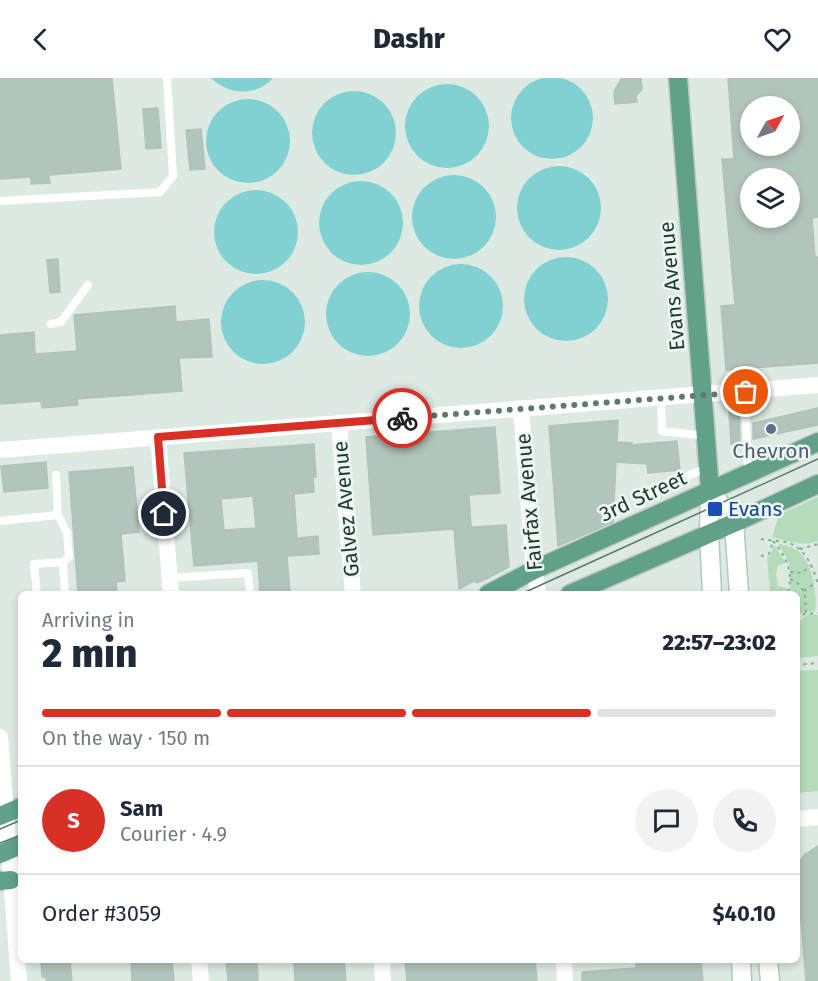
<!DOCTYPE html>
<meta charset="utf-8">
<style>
:root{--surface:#fff;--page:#f2f2f3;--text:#1f2937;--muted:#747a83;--line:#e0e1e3;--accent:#d93025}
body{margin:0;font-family:"Fira Sans",sans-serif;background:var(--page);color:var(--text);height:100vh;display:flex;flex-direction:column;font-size:22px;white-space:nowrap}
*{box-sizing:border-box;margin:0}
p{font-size:20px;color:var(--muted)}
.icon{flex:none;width:33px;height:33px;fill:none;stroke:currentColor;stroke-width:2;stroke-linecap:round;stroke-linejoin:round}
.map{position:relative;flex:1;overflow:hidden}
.panel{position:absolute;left:18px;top:513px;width:782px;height:372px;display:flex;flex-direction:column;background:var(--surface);border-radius:9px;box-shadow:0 3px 9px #0003}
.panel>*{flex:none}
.needle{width:39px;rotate:50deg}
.tools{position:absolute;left:740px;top:18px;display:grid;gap:12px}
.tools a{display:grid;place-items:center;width:60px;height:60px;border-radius:50%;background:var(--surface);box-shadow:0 3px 9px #0003;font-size:30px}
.pin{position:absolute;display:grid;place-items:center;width:51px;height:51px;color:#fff;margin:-26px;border:3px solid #fff;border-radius:50%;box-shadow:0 2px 6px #0007}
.courier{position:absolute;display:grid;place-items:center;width:60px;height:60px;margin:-30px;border:4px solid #d93025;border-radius:50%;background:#fff;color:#222;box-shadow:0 2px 8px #0007}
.head em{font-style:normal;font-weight:800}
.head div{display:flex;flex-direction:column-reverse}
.head{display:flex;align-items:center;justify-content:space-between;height:102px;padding:0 24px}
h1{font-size:39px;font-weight:800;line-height:45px}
.bar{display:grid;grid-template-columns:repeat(4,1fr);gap:9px 6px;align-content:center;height:72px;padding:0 24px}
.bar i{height:8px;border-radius:4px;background:var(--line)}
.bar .selected{background:var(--accent)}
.bar p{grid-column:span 4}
.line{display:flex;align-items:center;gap:15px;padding:0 24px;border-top:2px solid var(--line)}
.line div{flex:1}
.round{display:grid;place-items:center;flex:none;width:63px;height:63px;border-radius:32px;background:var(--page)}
header{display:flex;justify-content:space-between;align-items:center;height:78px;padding:0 24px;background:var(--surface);font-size:27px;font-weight:800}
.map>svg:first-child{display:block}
</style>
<header><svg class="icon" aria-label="back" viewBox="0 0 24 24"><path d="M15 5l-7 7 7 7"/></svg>Dashr<svg class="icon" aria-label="heart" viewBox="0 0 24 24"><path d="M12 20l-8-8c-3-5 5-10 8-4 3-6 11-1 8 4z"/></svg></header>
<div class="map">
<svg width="818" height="903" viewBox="0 0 818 903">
<rect width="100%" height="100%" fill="#ddeae2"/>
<!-- green -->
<path fill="#b5dcba" d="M818,419V463C802,469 788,463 772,459L779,437Z
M781,466C787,468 795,470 799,474C812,485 818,517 815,533L804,534L797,537L796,516H788C795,497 790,482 778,467Z
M774,467L786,485L778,487L776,497L778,508L787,510L785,516H770L767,479L770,478Z
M808,536L818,537V578L797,580V545Z
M818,592V713L797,715V593Z"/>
<!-- water -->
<path fill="#82d1d2" d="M511 40a41 41 0 1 1 82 0a41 41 0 1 1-82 0Z
M211,0H273C256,19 228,17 211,0Z
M405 48a42 42 0 1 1 84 0a42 42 0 1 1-84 0Z
M312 55a42 42 0 1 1 84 0a42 42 0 1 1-84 0Z
M206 63a42 42 0 1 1 84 0a42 42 0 1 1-84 0Z
M517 130a42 42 0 1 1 84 0a42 42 0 1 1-84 0Z
M412 139a42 42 0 1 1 84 0a42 42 0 1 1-84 0Z
M319 145a42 42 0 1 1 84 0a42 42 0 1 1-84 0Z
M214 154a42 42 0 1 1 84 0a42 42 0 1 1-84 0Z
M524 221a42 42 0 1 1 84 0a42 42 0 1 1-84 0Z
M419 228a42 42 0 1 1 84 0a42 42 0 1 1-84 0Z
M326 236a42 42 0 1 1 84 0a42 42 0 1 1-84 0Z
M221 244a42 42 0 1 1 84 0a42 42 0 1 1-84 0Z"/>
<!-- building -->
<path fill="#b2c5bb" stroke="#b0c3b9" stroke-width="1.5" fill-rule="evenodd" d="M0,0H112L121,91L49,97L50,105L31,106V99L0,101Z
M622,0H641L642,11L636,18L637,24L615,26L614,13Z
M728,0H818V139L812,140L815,179H818V285L726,292L721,228L735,227L722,81H734ZM750,28H789V68H750ZM750,100H789V140H750Z
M158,30L161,70L146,71L143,31Z
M201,51L205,91L190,92L186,52Z
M58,181L60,214L50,215L47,182Z
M175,228L176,244L209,241L212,279L179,280L182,313L77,321L78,327L42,330L41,323L0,326V257L34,254L35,276L77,273L74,237Z
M818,330V347L753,361V345Z
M739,333L740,364L731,366L729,334Z
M618,342L617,364L632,365L631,367L677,363L680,392L648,395L647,386L616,384L613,444L558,468L549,348Z
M495,349L500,415L469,417L471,449L506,447L509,489L486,501L477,505L474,503L459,511L454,451L373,457L366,359Z
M314,366L316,399H313L314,414L294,416L297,460L318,458L319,476L287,478L290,516H260L258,483L194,488L184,375ZM253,418L256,450L224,452L221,421Z
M46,384L48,410L4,414L1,388Z
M133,389L139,454L121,456L125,503L116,504L117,516H78L69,394Z
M818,768V903H806L797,794L800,783L804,777Z
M44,882H70L72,903H46V899H42L41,883Z
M131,882H172L174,903H132Z
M226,882H257L258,903H228Z
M294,882H344L346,903H295Z
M405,882H535L537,903H407Z
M636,882H701L703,903H582V894L636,890Z"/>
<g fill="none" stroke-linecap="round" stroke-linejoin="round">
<defs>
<path id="secondary" d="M710,412L734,445L739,516
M710,412L709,456L712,516
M741,882L742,903
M768,882L770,903"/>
<path id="primary" d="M678,0L710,412
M488,516L534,492L818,364
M570,516L734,445L818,406
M0,738L21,729
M0,776L21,767
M0,803L11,802"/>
</defs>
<!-- secondary casing -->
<use href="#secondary" stroke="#b0cabd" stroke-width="21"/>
<!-- primary casing -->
<use href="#primary" stroke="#c0c8c5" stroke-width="21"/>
<!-- path -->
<path stroke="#7caf98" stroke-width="2" stroke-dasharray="3 4.5" stroke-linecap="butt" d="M761,461C770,463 781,462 789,465C806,471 814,491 818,507
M773,463C786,479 795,495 787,516
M800,471L818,466
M761,478L769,476L773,463
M790,494L802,495L811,487
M790,501C807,508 805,520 806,535
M804,513L816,504
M796,540L804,536L818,535
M796,587L818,585"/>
<!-- lane -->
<path stroke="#fff" stroke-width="8" d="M0,123L160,114L173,98L167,0
M51,246L61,244L88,207
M745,314L748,395
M661,321L662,353L706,358
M642,415L708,390
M0,443L58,437L56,397
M63,484L65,516
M169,500L248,495L250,516
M37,516L34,486L63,484L69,479L67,455L58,437"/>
<!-- street -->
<path stroke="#fff" stroke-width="16" d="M521,331L533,481L538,516
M339,345L353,516
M158,359L171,516
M0,372L818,307
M0,659L19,903
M796,741L818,739
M199,882L201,903
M382,882L383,903
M564,882L565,903"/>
<!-- secondary -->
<use href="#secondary" stroke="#fff" stroke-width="18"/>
<!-- primary -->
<use href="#primary" stroke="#60a188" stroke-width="18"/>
<!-- tram -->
<path stroke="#58766a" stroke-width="1.5" d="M521,516L818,381
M0,751L21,742
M0,765L21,757"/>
</g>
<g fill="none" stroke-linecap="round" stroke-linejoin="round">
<!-- done -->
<path stroke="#61786e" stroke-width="6" stroke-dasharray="0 10.8" d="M402,340L746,314"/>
<!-- route -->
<path stroke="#d93025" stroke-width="8" d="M164,436L158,359L402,340"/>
</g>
<!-- markers -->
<circle fill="#5c6f8a" stroke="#edf7f1" stroke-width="2" cx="771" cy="351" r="6"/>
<rect fill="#1a4fb4" stroke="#edf7f1" stroke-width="2" x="707" y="423" width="16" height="16" rx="3"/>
<g text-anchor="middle" stroke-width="5" stroke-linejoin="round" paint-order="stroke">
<!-- street labels -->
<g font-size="21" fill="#1e3a2f" stroke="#edf7f1">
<text transform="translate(672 208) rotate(-95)" y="7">Evans Avenue</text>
<text transform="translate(643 418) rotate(-25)" y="7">3rd Street</text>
<text transform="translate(529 424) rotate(-95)" y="7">Fairfax Avenue</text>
<text transform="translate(346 431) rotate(-95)" y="7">Galvez Avenue</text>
</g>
<!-- service labels -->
<g font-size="21" fill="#4e5e75" stroke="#edf7f1">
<text x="771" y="380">Chevron</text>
</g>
<!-- transit labels -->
<g font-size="21" fill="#164399" stroke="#edf7f1" text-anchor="start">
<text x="728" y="438">Evans</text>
</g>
</g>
</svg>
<div class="tools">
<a><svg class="needle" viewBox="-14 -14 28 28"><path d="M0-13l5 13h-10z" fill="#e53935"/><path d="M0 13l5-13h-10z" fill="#747a83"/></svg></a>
<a><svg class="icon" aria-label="layers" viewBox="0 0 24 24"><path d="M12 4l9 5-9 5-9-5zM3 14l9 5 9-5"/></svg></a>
</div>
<div class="pin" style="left:746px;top:314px;background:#ea580c"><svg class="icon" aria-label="bag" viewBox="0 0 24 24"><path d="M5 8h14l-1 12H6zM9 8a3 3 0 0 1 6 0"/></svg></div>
<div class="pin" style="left:164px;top:436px;background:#1f2937"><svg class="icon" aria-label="home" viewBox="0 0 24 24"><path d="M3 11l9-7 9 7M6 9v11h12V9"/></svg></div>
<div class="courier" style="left:402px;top:340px"><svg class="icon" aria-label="bike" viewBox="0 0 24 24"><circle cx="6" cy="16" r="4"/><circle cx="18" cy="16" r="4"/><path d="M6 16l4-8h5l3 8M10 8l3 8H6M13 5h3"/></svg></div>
<section class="panel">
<div class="head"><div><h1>2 min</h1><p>Arriving in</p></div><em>22:57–23:02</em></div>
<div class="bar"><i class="selected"></i><i class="selected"></i><i class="selected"></i><i></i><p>On the way · 150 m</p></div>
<div class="line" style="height:108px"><b class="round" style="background:var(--accent);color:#fff">S</b><div><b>Sam</b><p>Courier · 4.9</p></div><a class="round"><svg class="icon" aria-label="chat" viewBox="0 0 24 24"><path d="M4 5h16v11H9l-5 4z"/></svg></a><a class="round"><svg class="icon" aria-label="phone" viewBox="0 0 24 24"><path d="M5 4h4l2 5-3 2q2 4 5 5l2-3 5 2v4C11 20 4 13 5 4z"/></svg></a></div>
<div class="line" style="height:78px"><div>Order #3059</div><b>$40.10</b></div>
</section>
</div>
